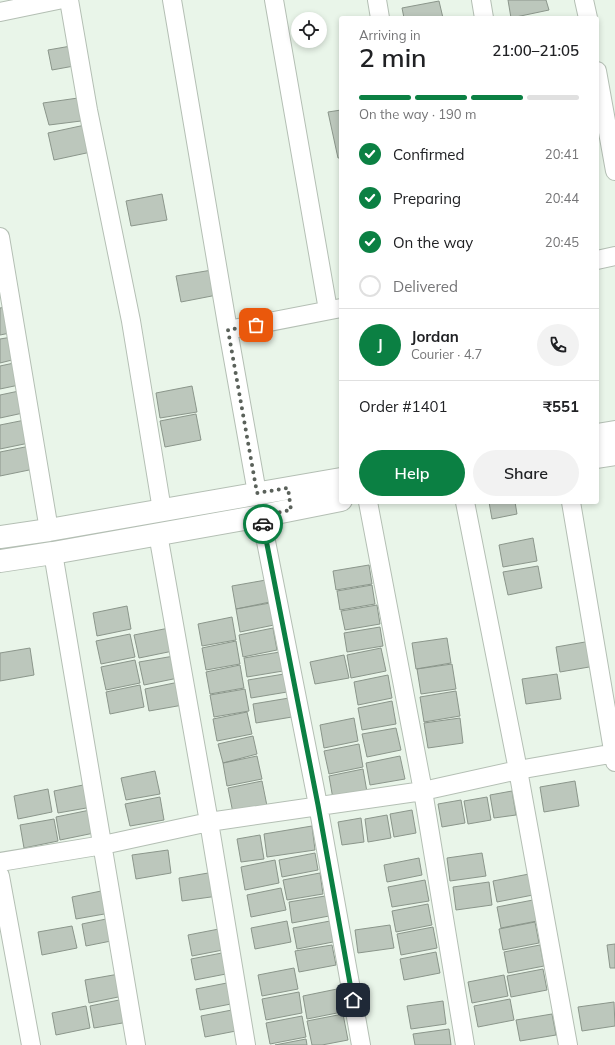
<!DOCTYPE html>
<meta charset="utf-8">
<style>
:root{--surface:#fff;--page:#f2f2f2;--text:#202124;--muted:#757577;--line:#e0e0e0;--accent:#0b8043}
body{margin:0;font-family:Mulish,sans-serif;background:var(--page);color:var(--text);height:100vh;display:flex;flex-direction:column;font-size:15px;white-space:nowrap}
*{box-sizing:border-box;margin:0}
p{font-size:13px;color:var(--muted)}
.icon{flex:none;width:22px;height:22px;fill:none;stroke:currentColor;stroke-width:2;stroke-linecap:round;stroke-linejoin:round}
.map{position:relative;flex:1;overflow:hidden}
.side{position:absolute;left:339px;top:16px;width:260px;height:488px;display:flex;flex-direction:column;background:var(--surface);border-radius:4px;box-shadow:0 2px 6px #0003}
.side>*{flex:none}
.tools{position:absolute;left:291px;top:12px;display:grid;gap:8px}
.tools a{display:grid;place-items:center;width:36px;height:36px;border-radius:50%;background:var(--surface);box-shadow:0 2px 6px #0003;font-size:20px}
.pin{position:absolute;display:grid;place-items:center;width:34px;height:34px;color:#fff;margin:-17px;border-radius:8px;box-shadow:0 2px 6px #0006}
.courier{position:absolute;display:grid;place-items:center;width:40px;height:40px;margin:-20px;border:3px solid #0b8043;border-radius:50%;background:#fff;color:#222;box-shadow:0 1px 5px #0007}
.summary em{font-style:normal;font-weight:600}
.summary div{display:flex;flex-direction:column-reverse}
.summary{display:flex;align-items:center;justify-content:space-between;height:68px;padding:0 20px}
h1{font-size:26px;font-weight:600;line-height:30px}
.bar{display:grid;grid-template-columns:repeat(4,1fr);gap:6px 4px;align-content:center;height:48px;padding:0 20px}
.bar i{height:5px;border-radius:3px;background:var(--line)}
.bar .on{background:var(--accent)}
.bar p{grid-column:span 4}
.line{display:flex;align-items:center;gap:10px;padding:0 20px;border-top:1px solid var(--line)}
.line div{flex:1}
.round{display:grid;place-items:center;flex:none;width:42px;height:42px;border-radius:21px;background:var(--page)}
ol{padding:0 20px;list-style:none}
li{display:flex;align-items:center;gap:12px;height:44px}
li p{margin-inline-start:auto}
li .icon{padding:4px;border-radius:50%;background:var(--accent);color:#fff;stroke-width:4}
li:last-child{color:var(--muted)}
li i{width:22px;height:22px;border:2px solid var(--line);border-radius:50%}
.action{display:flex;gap:8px;margin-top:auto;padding:8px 20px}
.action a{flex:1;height:46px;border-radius:24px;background:var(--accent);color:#fff;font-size:16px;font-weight:600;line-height:46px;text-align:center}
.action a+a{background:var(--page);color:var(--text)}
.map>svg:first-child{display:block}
</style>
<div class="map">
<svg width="615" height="1045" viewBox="0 0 615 1045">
<rect width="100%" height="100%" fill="#e9f5e9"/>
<!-- building -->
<path fill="#bcc7bc" stroke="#8b968b" d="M508,0H546L549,10L511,18Z
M439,1L443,18H404L402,8Z
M71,46L74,66L52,70L48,50Z
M78,98L81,121L49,125L43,103Z
M341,110V158H338L328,112Z
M597,118L604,138L597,139Z
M85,125L91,152L54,160L48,133Z
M162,194L167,220L131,226L126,201Z
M212,270L217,295L181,302L176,276Z
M6,307L10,333L0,335V308Z
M12,337L16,359L0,363V339Z
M14,363L19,385L0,389V366Z
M192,386L197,412L160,418L156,393Z
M19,391L23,413L0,418V395Z
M196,414L201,440L165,447L160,421Z
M25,420L29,443L0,449V425Z
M30,446L34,469L0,476V452Z
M489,502H515L517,514L492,519Z
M533,538L537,561L503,567L499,545Z
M369,565L372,584L336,590L333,571Z
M538,566L542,588L508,595L503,572Z
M266,580L270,602L236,609L232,586Z
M372,585L375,604L340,610L337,591Z
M270,603L274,625L240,632L236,609Z
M377,605L380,624L345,630L341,611Z
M127,606L131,629L97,636L93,613Z
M232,617L236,640L202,646L198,624Z
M380,627L383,646L347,652L344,633Z
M169,628L173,651L139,658L134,635Z
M273,628L277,650L243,657L239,635Z
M130,634L135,657L101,664L96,641Z
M447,638L451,663L416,669L412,643Z
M236,641L240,664L206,670L202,648Z
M591,641L595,666L560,672L556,647Z
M30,648L34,675L0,681V653Z
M381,648L386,671L351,678L347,655Z
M280,652L283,671L247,677L244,658Z
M344,655L349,678L315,684L310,662Z
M174,656L178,678L144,685L139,662Z
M135,660L140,683L106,690L101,667Z
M452,664L456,689L421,694L417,669Z
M240,665L244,688L210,694L206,672Z
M284,674L287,692L251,698L248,680Z
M557,674L561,699L526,704L522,679Z
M388,675L392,698L358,705L354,682Z
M179,682L183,705L149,711L145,689Z
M140,685L144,707L110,714L106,692Z
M245,689L249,711L214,717L210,695Z
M456,691L460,716L424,722L420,697Z
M289,698L292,717L256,723L253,704Z
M392,701L396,724L362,730L358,708Z
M247,712L252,734L217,741L213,719Z
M354,718L358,741L324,748L320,725Z
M460,718L463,743L428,748L424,723Z
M396,728L401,750L367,757L362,734Z
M253,736L257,754L223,763L218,744Z
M359,744L363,767L329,774L324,751Z
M257,756L262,779L227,786L223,763Z
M400,756L405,779L370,785L366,763Z
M363,769L367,792L333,799L329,776Z
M155,771L160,794L126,800L121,778Z
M262,781L267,806L233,813L228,788Z
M575,781L579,806L544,812L540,787Z
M88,784L92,807L58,813L54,791Z
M48,789L52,812L18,819L14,796Z
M512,791L516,815L494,818L490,795Z
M160,797L164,820L130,826L125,804Z
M487,797L491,820L468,824L464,801Z
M461,800L465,823L442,827L438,804Z
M90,810L94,833L60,840L56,817Z
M412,810L416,833L394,837L390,814Z
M387,815L391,838L368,842L365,819Z
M361,818L364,842L342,845L338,822Z
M54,819L58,841L24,848L20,825Z
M312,826L315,850L267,857L264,834Z
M260,835L264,859L241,862L237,839Z
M168,850L171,873L136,879L132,855Z
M315,853L318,870L282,877L279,860Z
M482,853L486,876L450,881L447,858Z
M419,858L422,875L387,882L384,865Z
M275,860L279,883L245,890L241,867Z
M214,872L218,896L182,901L179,878Z
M320,873L323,894L287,900L283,880Z
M529,874L533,895L497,902L493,881Z
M425,880L429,901L392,907L388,887Z
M489,882L492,905L456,910L453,887Z
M281,888L286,910L251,917L247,895Z
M106,890L110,913L76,919L72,897Z
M325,896L329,916L292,923L289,902Z
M533,900L537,921L501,928L497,907Z
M428,904L432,925L396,932L392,911Z
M111,918L116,940L86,946L82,924Z
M287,921L291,942L255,949L251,928Z
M330,921L333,942L297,949L293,928Z
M535,922L539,943L503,950L499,929Z
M390,925L394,948L358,953L355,930Z
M72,926L77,948L42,955L38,932Z
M433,927L437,948L401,955L397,934Z
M224,928L228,949L192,956L188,935Z
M615,944V968H610L607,945Z
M332,945L336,965L299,972L295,951Z
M540,945L544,966L508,973L504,952Z
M227,952L231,973L195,980L191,959Z
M436,952L440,973L404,980L400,959Z
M294,968L298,989L262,996L258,975Z
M543,969L547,990L511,997L507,976Z
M119,974L123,996L89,1003L85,980Z
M504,975L508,996L472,1003L468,982Z
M232,982L236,1003L200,1010L196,989Z
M337,989L342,1012L307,1019L303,996Z
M299,992L302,1013L266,1020L262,999Z
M124,999L128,1022L94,1028L90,1006Z
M510,999L514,1020L478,1027L474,1006Z
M443,1001L446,1024L411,1029L407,1006Z
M614,1002L615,1026L582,1031L578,1007Z
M86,1006L90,1028L56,1035L52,1013Z
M237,1009L241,1030L205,1037L201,1016Z
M343,1014L348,1040L322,1045H312L307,1021Z
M552,1014L556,1035L520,1041L516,1020Z
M302,1016L306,1037L270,1044L266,1023Z
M449,1029L451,1045H415L413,1034Z
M306,1039L307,1045H275Z"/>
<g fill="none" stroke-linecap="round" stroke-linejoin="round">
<defs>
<path id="street" d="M69,0L88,110L131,321L162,510
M172,0L228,330L257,493
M274,0L328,310
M377,0L380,18
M481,0L484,18
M584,0L588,18
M0,12L58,0
M597,71L615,171
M0,237L49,530
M597,260L615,256
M228,330L341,308
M368,502L423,791L465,1045
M465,502L518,770L568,1045
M571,502L615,762
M261,516L318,805L361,1045
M158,534L209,822L246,1045
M53,553L136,1045
M0,862L103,845L209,822L423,791L518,770L615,753
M0,876L31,1045"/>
<path id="secondary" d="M597,435L615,432
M597,457L615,454
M0,537L49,530L341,479
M0,561L53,553L261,516L341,500"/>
</defs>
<!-- street casing -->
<use href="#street" stroke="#b4bfb4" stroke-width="20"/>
<!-- secondary casing -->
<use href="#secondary" stroke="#b4bfb4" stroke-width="24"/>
<!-- street -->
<use href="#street" stroke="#fff" stroke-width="18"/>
<!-- secondary -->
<use href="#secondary" stroke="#fff" stroke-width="22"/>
</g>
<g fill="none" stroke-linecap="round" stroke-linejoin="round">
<!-- done -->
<path stroke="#5a615a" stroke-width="4" stroke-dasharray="0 7.2" d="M256,325L228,330L257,493L288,488L291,510L261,516L263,524"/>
<!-- route -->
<path stroke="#0b8043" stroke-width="5" d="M263,524L318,805L353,1000"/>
</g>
</svg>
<div class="tools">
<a><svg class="icon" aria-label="locate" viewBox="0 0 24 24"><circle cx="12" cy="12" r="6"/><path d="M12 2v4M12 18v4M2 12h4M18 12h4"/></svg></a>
</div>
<div class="pin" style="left:256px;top:325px;background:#ea580c"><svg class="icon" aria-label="bag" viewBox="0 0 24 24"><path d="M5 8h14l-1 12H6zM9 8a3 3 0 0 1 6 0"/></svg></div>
<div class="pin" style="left:353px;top:1000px;background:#1f2937"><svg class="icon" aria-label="home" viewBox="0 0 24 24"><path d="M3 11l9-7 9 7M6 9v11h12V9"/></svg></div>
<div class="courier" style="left:263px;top:524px"><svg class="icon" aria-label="car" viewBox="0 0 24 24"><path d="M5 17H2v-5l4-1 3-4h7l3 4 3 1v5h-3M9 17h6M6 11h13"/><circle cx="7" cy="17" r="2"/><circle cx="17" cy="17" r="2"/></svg></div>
<section class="side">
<div class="summary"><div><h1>2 min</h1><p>Arriving in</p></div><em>21:00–21:05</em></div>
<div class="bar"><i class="on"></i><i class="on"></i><i class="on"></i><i></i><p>On the way · 190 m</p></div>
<ol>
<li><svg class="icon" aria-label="check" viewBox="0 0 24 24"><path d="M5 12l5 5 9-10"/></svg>Confirmed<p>20:41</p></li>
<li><svg class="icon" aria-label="check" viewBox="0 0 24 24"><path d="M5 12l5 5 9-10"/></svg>Preparing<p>20:44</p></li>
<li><svg class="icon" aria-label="check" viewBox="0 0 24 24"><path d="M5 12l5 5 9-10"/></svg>On the way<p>20:45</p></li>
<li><i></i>Delivered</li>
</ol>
<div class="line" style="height:72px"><b class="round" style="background:var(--accent);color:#fff">J</b><div><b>Jordan</b><p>Courier · 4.7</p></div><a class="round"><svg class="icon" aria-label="phone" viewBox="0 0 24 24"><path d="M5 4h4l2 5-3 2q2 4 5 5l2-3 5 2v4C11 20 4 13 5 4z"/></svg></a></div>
<div class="line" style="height:52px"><div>Order #1401</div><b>₹551</b></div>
<div class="action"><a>Help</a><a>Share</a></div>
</section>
</div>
